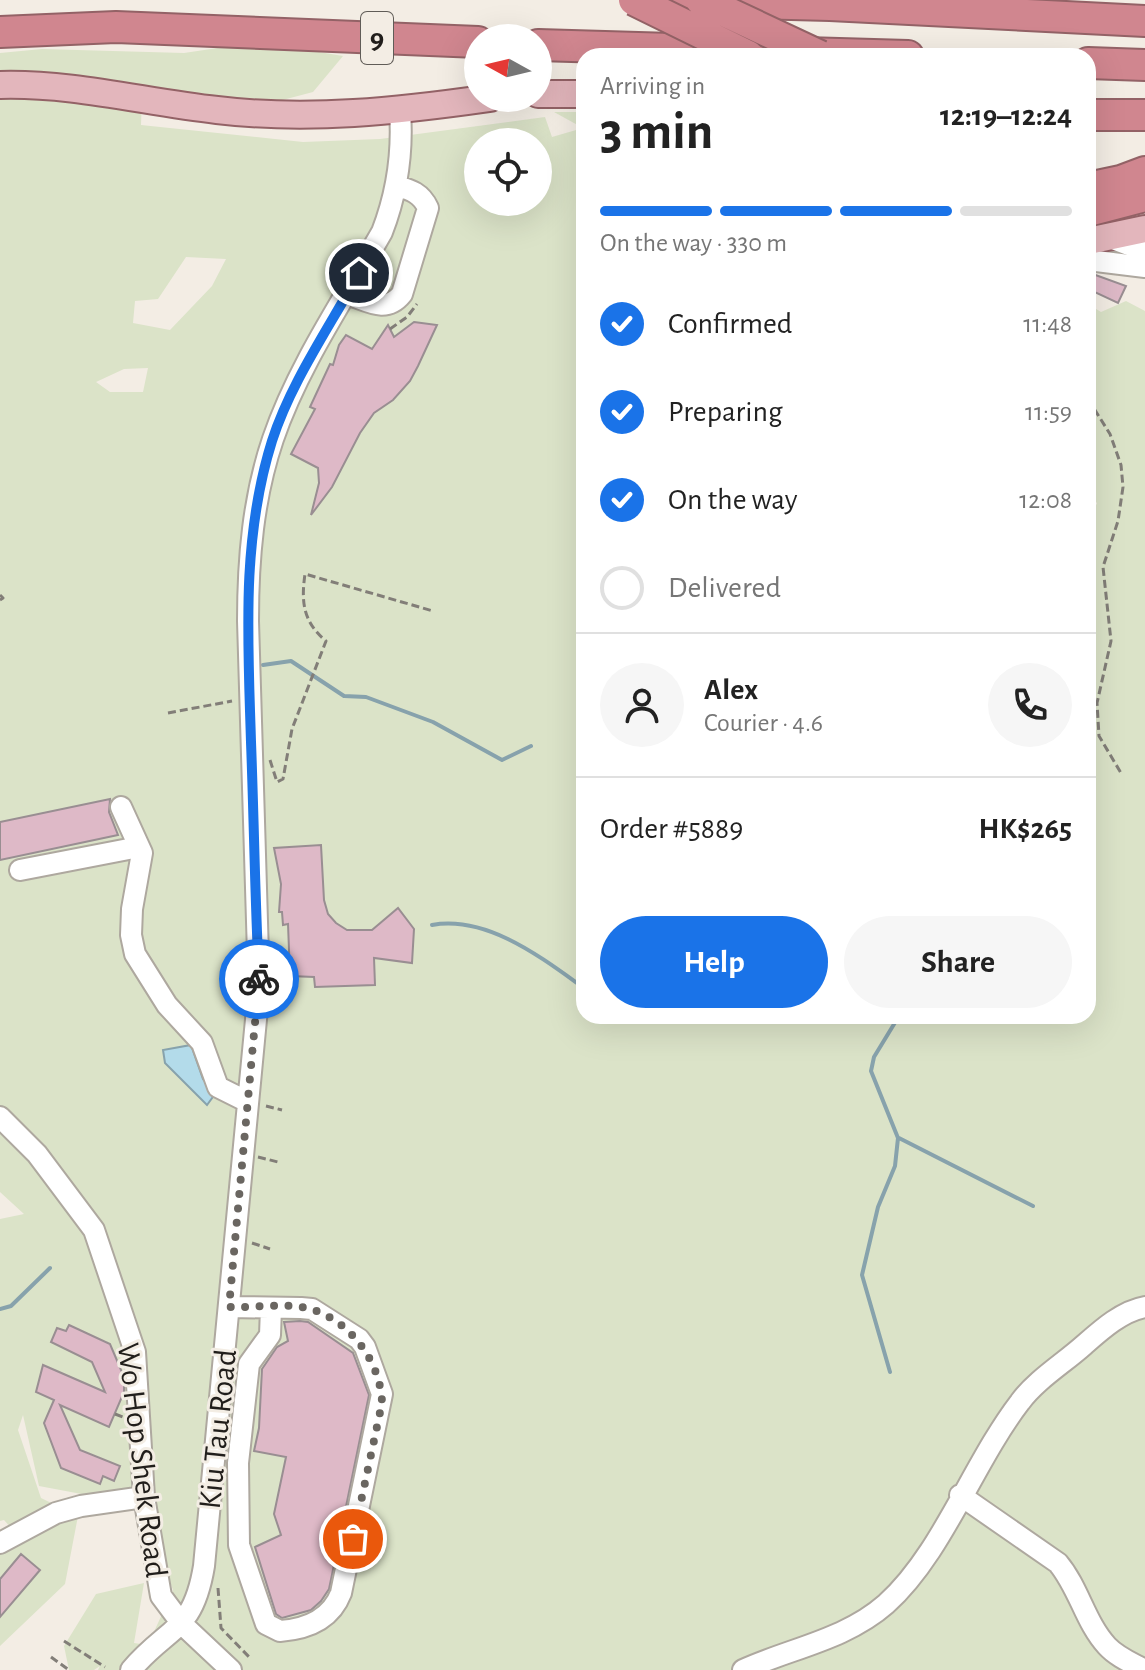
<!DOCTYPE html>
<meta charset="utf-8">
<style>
:root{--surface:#fff;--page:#f6f6f6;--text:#222;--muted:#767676;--line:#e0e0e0;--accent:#1a73e8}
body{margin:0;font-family:"Alegreya Sans",sans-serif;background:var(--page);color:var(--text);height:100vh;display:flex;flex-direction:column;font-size:30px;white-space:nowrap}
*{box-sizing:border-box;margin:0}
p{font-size:26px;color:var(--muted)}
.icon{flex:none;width:44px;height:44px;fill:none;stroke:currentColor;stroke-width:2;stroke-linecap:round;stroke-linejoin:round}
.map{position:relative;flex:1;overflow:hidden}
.side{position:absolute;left:576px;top:48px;width:520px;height:976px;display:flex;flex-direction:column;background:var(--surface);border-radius:24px;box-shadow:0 8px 32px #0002}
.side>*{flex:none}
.needle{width:52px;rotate:278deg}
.tools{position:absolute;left:464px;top:24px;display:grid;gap:16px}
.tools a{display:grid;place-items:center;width:88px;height:88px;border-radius:50%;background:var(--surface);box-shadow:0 8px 32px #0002;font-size:40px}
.pin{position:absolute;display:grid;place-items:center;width:68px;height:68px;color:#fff;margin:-34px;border:4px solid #fff;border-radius:50%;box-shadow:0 2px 8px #0007}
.courier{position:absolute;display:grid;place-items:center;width:80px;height:80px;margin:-40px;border:6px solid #1a73e8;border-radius:50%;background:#fff;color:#222;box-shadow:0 2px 10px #0007}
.summary em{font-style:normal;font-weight:700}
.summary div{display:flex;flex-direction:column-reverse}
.summary{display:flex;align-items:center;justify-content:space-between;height:136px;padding:0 24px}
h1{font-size:52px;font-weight:700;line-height:60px}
.bar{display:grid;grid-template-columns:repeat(4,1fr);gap:12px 8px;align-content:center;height:96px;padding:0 24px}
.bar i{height:10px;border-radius:6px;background:var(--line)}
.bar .active{background:var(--accent)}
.bar p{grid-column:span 4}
.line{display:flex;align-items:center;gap:20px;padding:0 24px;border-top:2px solid var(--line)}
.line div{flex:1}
.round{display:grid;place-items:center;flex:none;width:84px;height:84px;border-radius:42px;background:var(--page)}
ol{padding:0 24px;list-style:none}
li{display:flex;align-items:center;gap:24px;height:88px}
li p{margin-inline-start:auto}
li .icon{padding:8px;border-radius:50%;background:var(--accent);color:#fff;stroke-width:4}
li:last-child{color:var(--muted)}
li i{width:44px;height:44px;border:4px solid var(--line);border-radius:50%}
.action{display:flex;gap:16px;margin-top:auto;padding:16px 24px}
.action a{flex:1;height:92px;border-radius:48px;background:var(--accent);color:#fff;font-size:32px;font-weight:700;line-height:92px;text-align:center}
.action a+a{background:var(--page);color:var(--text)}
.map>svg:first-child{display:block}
</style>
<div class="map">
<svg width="1145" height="1670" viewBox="0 0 1145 1670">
<rect width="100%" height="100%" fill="#f3ede4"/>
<!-- green -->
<path fill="#dbe3c8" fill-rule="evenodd" d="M231,46L289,47L343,56L313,92L256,107L142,94L141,125L303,142L380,139L545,117L552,137L583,128L554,112H584V1016H1088V524L1097,503L1088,495V304L1101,312L1126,301L1145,311V1670H98L100,1666L94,1670H69L64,1646L96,1594L144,1583L134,1643L148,1645L173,1590L140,1505L39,1486L23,1415L18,1430L41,1498L78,1516L65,1584L0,1646V1614L22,1563L0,1578V1553L22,1540L4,1520L0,1521V1219L24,1214L0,1192V53L42,49L184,53ZM478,142H538V202H478ZM186,257L226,259L212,286L170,330L133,323L135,301L158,299ZM148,368L143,392H110L96,382L124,369Z"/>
<!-- water -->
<path fill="#b3dbea" stroke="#87a2ac" stroke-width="2" d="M191,1045L203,1079L215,1094L207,1105L165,1063L163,1050Z"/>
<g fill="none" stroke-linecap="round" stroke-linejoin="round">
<!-- stream -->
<path stroke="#87a2ac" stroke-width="4" d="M263,665L291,661L344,696L366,697L433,722L502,760L531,746
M432,925C487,915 542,958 584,988
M899,1138L1033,1206
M0,1309L11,1306L50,1268
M890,1372L862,1275L878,1207L895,1166L898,1138L871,1071L874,1057L899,1016"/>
</g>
<!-- building -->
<path fill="#deb9c7" stroke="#998e92" stroke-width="2" d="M1090,273L1126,286L1118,303L1088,289Z
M414,322L437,325L418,366L410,381L393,400L374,413L360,433L332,487L311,515L319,483L318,468L291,454L315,409L310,407L330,364L333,365L339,345L346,335L372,349L388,325L394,337Z
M110,799L109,812L118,835L0,860V822Z
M321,845L324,900L328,914L336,923L347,930H372L398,908L414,929L412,963L374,958L375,985L315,987L314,977L290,976L288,924L283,925L282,912H279L281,884L274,848Z
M300,1321L308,1322L353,1353L369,1395L329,1589L321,1601L311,1610L282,1618L276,1614L255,1547L281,1535L274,1514L286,1457L254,1451L259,1428L262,1369L277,1347L288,1341L284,1322Z
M69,1325L110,1344L124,1377V1392L109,1427L60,1405L80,1450L120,1466L114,1481L103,1476L100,1484L61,1468L44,1423L54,1400L36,1392L43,1365L105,1392L92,1362L51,1342L57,1328L66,1331Z
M21,1554L40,1570L0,1617V1579Z"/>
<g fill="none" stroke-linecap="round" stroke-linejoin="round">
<defs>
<path id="minor" d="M1110,238L1145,251
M1088,260L1145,267
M347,294C368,301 386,314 402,294L428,208C421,193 411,190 397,186
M121,807L142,853L132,909L131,935L135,954L167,1005L202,1043L218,1087L248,1102
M20,870L139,847
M0,1117L37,1154L94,1230L135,1352L144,1497L161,1596L182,1624L231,1670
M229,1307L301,1308L312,1309L359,1339L365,1347L382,1394L341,1593C331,1619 308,1629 280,1631L266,1624L239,1545L238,1463L249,1364L270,1335L271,1308
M960,1495L1058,1563C1079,1588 1085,1622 1107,1646C1117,1657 1132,1663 1145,1670
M0,1543L56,1513L81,1506L144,1497
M131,1670C168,1626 193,1633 204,1566L259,988L248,621C248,559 253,498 273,439C298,366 344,299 382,232C397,193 403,153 400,111
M743,1670C791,1648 845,1640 886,1604C942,1554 973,1463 1020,1402C1036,1380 1064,1363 1084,1345C1101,1330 1122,1311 1145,1307"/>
<path id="major" d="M0,85C74,83 144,102 217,110C309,121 399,111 490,98
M538,94H584
M1088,241L1145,229"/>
<path id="highway" d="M647,0L830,5L1145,21
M0,32L116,27L478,42
M538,45L908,56
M1088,63L1145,65
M1088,115H1145
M1088,188L1121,181L1145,172
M1088,211L1145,196"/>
</defs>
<!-- minor casing -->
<use href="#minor" stroke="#aea89f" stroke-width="24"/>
<!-- major casing -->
<use href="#major" stroke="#936266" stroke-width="30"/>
<!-- highway casing -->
<use href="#highway" stroke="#936266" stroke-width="34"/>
<!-- path -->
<path stroke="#827e78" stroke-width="3" stroke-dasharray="8 4" stroke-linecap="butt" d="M390,329L407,317L417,304
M1088,399L1110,434L1121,465L1123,487L1118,521L1103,567L1111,641L1097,703L1099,736L1121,773
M0,595L3,598L0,600
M168,713L232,701
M270,760L277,782L283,779L292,729L326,641C303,622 301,602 305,574L433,611
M266,1106L282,1110
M258,1157L278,1162
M252,1243L270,1249
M115,1414L123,1417
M218,1588L221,1628L251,1659
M64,1641L105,1667
M51,1657L69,1670"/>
<!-- minor -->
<use href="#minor" stroke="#fff" stroke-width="20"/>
<!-- major -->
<use href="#major" stroke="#e3b6bc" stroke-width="26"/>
<!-- highway -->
<use href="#highway" stroke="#d0868f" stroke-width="30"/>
<defs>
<path id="highway-bridge" d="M634,0L748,56
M701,0L820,56"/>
</defs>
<!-- highway-bridge casing -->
<use href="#highway-bridge" stroke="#936266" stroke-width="34" stroke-linecap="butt"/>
<!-- highway-bridge -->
<use href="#highway-bridge" stroke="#d0868f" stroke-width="30"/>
</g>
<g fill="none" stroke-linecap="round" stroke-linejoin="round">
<!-- done -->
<path stroke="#6a6661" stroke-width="8" stroke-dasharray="0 14.4" d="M259,979L229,1307C254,1308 287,1302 311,1309C350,1321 381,1362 382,1403L353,1539"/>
<!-- route -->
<path stroke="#1a73e8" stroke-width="10" d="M259,979C255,900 254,821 251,742C248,640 241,540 272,441C291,382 329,328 359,273"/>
</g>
<g text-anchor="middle" stroke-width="6" stroke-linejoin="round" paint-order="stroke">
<!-- shield labels -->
<rect fill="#f3ede4" stroke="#605c57" stroke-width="2" x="361" y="12" width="32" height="52" rx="6"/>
<g font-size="30" font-weight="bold" fill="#211e1b">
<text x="377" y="48">9</text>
</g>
<!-- street labels -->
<g font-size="32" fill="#211e1b" stroke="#f3ede4">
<text transform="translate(217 1429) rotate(-84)" y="11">Kiu Tau Road</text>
<text transform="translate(143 1460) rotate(83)" y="11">Wo Hop Shek Road</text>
</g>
</g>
</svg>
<div class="tools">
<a><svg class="needle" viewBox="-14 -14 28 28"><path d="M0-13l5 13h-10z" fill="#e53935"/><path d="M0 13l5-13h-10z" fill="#767676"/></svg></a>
<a><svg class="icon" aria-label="locate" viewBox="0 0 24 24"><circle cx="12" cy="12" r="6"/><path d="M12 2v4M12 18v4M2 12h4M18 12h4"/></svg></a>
</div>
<div class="pin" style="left:353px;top:1539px;background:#ea580c"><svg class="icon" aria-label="bag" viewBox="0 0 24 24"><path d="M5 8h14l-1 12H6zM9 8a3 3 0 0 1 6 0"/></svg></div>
<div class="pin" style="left:359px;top:273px;background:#1f2937"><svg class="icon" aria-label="home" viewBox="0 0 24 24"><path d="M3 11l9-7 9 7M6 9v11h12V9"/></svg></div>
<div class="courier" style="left:259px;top:979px"><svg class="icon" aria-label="bike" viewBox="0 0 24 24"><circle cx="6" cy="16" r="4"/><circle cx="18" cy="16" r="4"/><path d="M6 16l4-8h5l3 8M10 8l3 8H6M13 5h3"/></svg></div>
<section class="side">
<div class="summary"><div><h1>3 min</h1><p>Arriving in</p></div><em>12:19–12:24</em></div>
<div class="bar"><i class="active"></i><i class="active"></i><i class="active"></i><i></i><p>On the way · 330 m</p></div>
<ol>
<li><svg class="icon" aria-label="check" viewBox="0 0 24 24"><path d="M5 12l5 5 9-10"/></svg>Confirmed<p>11:48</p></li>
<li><svg class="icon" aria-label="check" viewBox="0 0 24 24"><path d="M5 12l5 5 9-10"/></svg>Preparing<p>11:59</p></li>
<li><svg class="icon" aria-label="check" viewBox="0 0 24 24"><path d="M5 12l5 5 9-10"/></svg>On the way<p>12:08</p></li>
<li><i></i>Delivered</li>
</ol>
<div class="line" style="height:144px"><a class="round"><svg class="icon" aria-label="person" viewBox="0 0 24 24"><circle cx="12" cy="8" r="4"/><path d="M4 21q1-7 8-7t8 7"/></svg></a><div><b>Alex</b><p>Courier · 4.6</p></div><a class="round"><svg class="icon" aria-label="phone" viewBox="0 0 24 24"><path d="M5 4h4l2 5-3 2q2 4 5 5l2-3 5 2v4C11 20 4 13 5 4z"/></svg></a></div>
<div class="line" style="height:104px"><div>Order #5889</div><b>HK$265</b></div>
<div class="action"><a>Help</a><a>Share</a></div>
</section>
</div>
